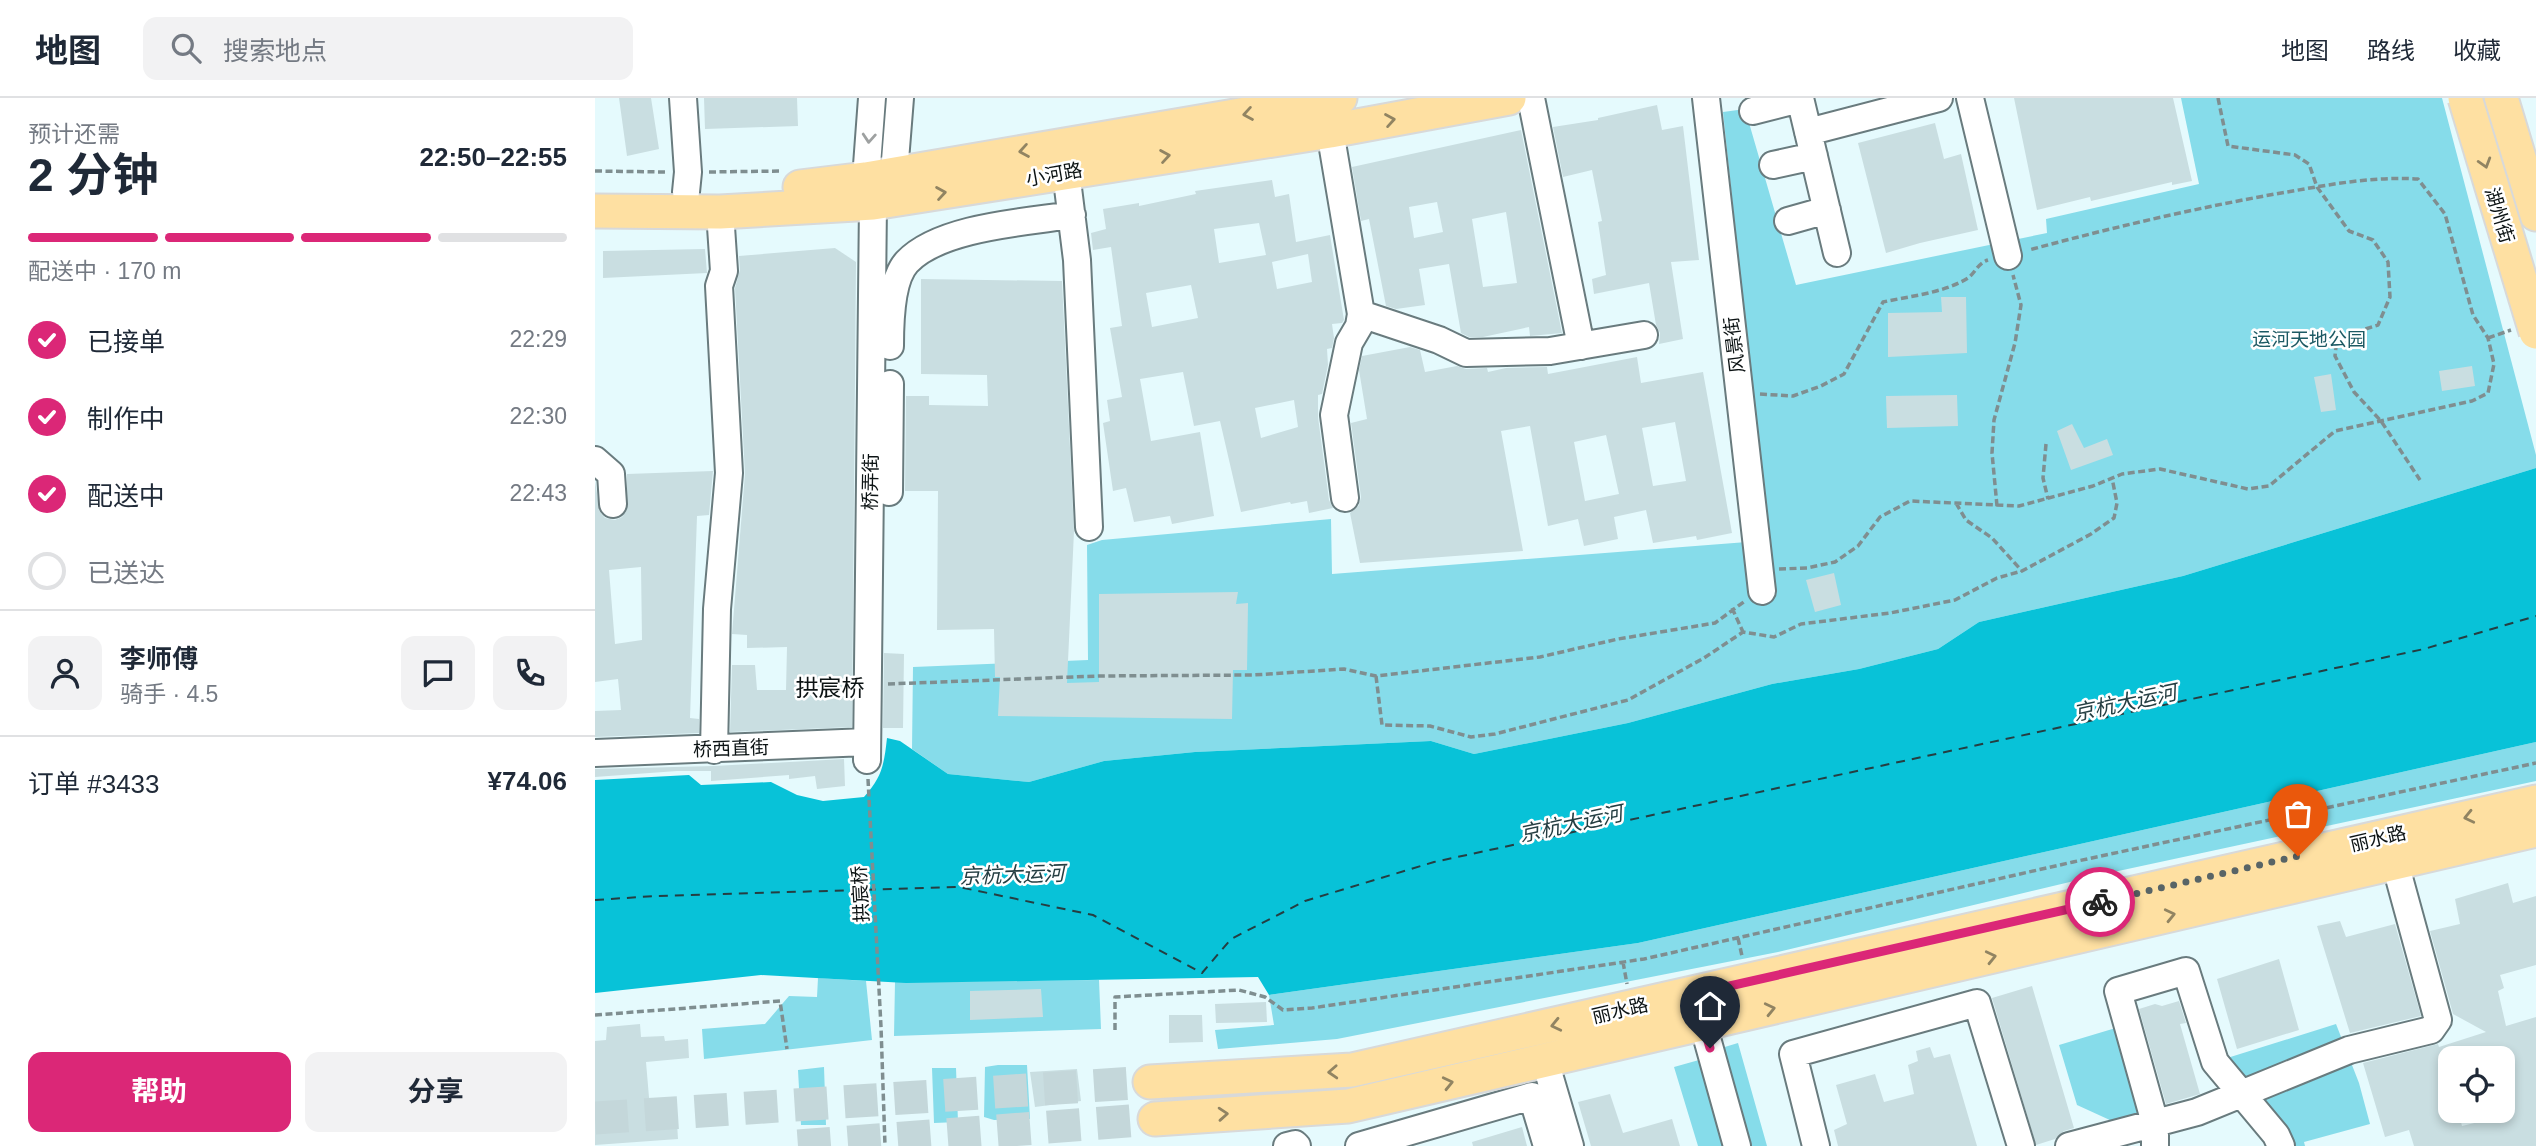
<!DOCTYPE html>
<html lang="zh">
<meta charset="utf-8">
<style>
:root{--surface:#fff;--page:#f2f2f3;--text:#1f2937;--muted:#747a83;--line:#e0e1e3;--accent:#db2777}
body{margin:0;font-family:Helvetica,"Noto Sans SC",sans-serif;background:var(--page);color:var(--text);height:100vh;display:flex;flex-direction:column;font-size:26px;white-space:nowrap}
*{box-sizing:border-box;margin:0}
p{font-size:23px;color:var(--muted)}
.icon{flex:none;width:38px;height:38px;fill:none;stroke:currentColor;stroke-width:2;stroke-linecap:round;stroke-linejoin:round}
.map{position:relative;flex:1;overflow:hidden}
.sheet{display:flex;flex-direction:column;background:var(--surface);width:595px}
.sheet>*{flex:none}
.tools{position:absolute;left:1843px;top:948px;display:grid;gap:14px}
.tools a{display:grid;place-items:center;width:77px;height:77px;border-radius:14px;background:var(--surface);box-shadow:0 4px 10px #0003;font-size:35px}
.pin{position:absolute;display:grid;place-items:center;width:60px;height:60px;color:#fff;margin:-72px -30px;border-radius:50% 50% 50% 0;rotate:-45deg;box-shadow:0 0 7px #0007}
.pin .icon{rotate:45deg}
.courier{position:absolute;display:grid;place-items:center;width:70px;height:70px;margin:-35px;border:5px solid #db2777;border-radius:50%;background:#fff;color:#222;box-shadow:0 2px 9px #0007}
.summary em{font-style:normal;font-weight:700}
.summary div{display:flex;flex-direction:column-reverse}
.summary{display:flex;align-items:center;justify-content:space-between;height:119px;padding:0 28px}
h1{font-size:46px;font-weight:700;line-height:52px}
.bar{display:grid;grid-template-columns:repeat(4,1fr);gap:10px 7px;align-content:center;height:84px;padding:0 28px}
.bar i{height:9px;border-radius:5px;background:var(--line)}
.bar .current{background:var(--accent)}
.bar p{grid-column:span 4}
.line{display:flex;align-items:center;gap:18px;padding:0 28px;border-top:2px solid var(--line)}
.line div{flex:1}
.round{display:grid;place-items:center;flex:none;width:74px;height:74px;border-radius:14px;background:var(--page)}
ol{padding:0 28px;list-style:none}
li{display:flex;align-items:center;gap:21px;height:77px}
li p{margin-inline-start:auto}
li .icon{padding:7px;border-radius:50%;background:var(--accent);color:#fff;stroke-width:4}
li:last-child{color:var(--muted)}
li i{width:38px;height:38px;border:4px solid var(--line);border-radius:50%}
.cta{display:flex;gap:14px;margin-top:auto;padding:14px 28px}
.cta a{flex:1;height:80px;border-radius:14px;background:var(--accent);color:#fff;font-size:28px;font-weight:700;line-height:80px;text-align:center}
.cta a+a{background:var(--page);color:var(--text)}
header{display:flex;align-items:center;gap:42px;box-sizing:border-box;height:98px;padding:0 35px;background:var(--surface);border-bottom:2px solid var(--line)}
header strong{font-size:33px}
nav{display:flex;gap:38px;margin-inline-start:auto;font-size:24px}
.search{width:490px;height:63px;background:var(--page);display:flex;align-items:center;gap:18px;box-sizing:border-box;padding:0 24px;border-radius:14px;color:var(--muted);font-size:26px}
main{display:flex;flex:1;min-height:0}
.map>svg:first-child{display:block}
</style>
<header>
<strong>地图</strong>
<div class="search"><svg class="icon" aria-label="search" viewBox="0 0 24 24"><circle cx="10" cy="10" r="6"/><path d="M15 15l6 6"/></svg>搜索地点</div>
<nav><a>地图</a><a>路线</a><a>收藏</a></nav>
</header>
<main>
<section class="sheet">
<div class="summary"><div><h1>2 分钟</h1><p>预计还需</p></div><em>22:50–22:55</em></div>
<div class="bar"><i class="current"></i><i class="current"></i><i class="current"></i><i></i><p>配送中 · 170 m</p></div>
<ol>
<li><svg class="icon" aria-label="check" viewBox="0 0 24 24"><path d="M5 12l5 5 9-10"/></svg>已接单<p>22:29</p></li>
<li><svg class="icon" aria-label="check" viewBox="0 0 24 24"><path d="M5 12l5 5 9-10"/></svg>制作中<p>22:30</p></li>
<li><svg class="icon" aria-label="check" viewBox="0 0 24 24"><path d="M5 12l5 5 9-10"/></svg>配送中<p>22:43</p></li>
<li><i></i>已送达</li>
</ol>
<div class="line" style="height:126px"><a class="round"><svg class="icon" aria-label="person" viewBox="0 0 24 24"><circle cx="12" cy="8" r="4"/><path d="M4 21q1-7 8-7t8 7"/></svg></a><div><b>李师傅</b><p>骑手 · 4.5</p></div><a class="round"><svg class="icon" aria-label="chat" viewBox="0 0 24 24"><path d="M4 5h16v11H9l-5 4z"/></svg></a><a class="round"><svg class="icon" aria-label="phone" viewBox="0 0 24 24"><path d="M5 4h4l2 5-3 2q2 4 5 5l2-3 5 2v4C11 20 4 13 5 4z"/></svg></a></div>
<div class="line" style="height:91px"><div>订单 #3433</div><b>¥74.06</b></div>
<div class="cta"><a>帮助</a><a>分享</a></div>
</section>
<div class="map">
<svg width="1941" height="1048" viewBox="0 0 1941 1048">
<rect width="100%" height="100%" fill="#e5fafd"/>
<!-- green -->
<path fill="#86dcea" d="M1586,0H1847L1941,357V370L1588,478L1384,524L1343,551L1264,571L1177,586L1033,625L879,656L836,643L600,654L509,663L434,684L353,676L317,651L318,569L493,562L492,447L507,442L736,421L737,476L1152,444L1173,445L1128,14L1150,11L1201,187L1452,135L1451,121L1604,86Z
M1941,644V683L1500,778L1183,854L742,941L623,951L620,932L679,927L674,897L1043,845Z
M223,880L271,883L277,942L109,961L107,931L170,926L194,898L222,899Z
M504,882L506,931L299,938L300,884Z
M1741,926L1764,985L1775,1026L1709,1044L1710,1048H1696L1629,961Z
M1524,929L1548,1014L1517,1023L1482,1007L1464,947Z
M1143,945L1172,1048H1152L1123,951Z
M1104,962L1130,1048H1103L1079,969Z
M403,967H432L435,1021L399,1022L389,1019L390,969Z
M229,969L231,1027H206L203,972Z
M337,970H361L363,1024L339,1025Z"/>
<!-- water -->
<path fill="#08c2d8" d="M1941,370V644L1043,845L674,897L663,879L311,885L166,877L0,895V682L94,677L106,687L176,684L202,697L228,703L269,699C287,679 289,667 292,640L305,643L353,676L434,684L509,663L600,654L836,643L879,656L1033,625L1177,586L1264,571L1343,551L1384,524L1588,478Z"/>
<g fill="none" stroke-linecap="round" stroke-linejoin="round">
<!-- ferry -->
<path stroke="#253e42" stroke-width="2" stroke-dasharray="9 7" stroke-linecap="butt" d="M0,802L61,798L364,789L498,817L607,875L636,841L710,803L839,764L1829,551L1941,518"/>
</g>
<!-- building -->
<path fill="#c9dee1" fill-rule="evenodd" d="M24,0H56L64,51L32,58Z
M109,0H202L203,28L110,31Z
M1419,0H1578L1597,83L1577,87V84L1496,103L1495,99L1442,112Z
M1062,7L1067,32L1088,28L1104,162L1076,164L1088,241L1064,246L1065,235L1061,227L1054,185L999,196L997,181L1011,177L1003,124L1007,123L997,72L968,79L958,29L1003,22V20Z
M1340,25L1349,61L1366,56L1383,132L1325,145L1291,155L1263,45Z
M926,32L967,235L935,238L934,229L888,239H874L866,235L854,166L824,171L830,207L801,211L791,208L774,121L766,123L757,69ZM842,104L848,134L819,140L814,109ZM911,114L922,185L888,189L877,121Z
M677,82L680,99L694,96L701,144L735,137L749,222L747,225L737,226L739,240L737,250L732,251L733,267L727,296L723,297V319L734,402L738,410L714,415L712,403L696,406L695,404L646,414L625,323L599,328L588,274L545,281L556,343L605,334L619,418L577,426L575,418L539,424L531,390L518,393L508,325L515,323L512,302L527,299L515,230L527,228L516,149L498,152L496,135L511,131L508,111L544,105V108L601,96L600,93ZM664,125L671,157L624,165L619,131ZM713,156L717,184L682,191L677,164ZM596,187L603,220L557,229L551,195ZM699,302L703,329L666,340L660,310Z
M240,150L261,164L257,629L135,634L137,567H160L162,592H191L192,549L152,550V537L137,536L150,376L140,190L145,172L144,158Z
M110,151L112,175L8,180V153Z
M326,181L467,183L479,433L472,585L504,584V496L643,494L641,506L653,505L652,572H638L637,621L403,618L405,579H400L399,531L342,532L343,393H310L311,298H334V307L393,308L392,277L326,276Z
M1346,199H1371L1372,255L1293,259V215L1347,214Z
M815,249L825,252L830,274L862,268L871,271L892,270L893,274L911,270L952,269L953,276L1042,259L1046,285L1108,274L1137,435L1102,442L1101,438L1058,445L1051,412L1019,419L1023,441L989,448L983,421L953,428L935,328L906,333L928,453L765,465L755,415L764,407L766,399L756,325L772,321L764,272L767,258ZM1080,324L1091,383L1058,388L1047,330ZM1011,337L1024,396L990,403L979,344Z
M1877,268L1880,288L1847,293L1844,273Z
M1736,276L1741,312L1726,314L1719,279Z
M1362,297L1363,328L1292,330L1291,298Z
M1477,326L1489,350L1512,341L1518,357L1476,372L1462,333Z
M118,373L114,417L102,418L95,620L104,621V635L0,639V613L26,612L23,581L0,584V383L5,414L10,420L20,422L27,419L32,412V376ZM46,469L47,542L20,546L14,472Z
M1239,475L1246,507L1220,514L1211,482Z
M289,555L309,556L308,630H288Z
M249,661L250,688L222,691L220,678L194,681V677L116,683V673H82L0,679V671L119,668Z
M1913,785L1918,805L1941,798V867L1905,877L1909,890L1903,893L1911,928L1941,919V1048H1819L1814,1032L1790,1039L1768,965L1843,946L1844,949L1891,934L1858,916L1835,833L1865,826L1860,801ZM1847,961H1908V1018L1867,1028L1863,1013H1855V987Z
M1745,823L1751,839L1800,826L1826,918L1755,935L1722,828Z
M1684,861L1704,932L1642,951L1622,881Z
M1437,888L1479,1030L1469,1033L1460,1041L1441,1047L1397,900Z
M446,891L448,919L375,922V893Z
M1584,903L1591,925L1585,926L1605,996L1571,1006L1544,911L1560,906L1567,908Z
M671,904L672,924L621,925L620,906Z
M574,917H607L608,944L574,945Z
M45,926L46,939L69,938L70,943L93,941L94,960L51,964L55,1011L81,1009L83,1041L0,1047V943L11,942L12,929Z
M1335,949L1339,960L1355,956L1382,1048H1243L1239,1032L1252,1026L1241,987L1280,976L1289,1004L1319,996L1313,967L1323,963L1321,953Z
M482,971L486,1003L440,1009L435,974Z
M1015,996L1028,1035L1077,1021L1085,1048H996L983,1004Z
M927,1029L932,1048H878L877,1044Z"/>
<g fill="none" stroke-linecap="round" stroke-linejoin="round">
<!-- major-tunnel -->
<path stroke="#c4d7da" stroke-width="33" stroke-dasharray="33 17" stroke-linecap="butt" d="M0,1020L555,984
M203,1048L560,1021"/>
<defs>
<path id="minor" d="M88,0L93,74L91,94
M936,0L986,248
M1111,0L1167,493
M1205,0L1242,155
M1375,0L1413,158
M1158,13L1205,1
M735,33L766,216L764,228L754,245L739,317L750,400
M1213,34L1344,0
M1178,67L1219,58
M471,74L482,162L494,429
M289,90L299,75L305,0
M1193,123L1232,112
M766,216L844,242L871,255L955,253L1049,237
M295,248C295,225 296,181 312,164C345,129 431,124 477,117
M0,362L16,376L18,406
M294,394L295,286
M119,652L122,511L134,375L124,188L129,173L125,114
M0,655L272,644
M272,662L278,105L271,81L277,0
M1103,908L1142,1048
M950,963L975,1048
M692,1048L700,1046L702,1048
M764,1048L937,998L952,1048
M1221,1048L1198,956L1382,905L1426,1048
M1474,1048L1602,1014L1754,952L1836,932L1843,922L1800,765
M1560,1048V1025L1523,893L1591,873L1620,964L1681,1037L1686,1048"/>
<path id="major" d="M1906,0L1941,116
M205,89L271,81L745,0
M0,113L125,114L278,105L735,33L914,0
M555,984L757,972L1941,704
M560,1021L753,1008L1941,732"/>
</defs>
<!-- minor casing -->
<use href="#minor" stroke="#697b7e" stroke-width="30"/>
<!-- major casing -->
<use href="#major" stroke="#d8d9d9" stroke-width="37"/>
<!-- path -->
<path stroke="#7f8e90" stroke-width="3.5" stroke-dasharray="7 3.5" stroke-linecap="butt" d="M1623,0L1633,48L1700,57L1714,66L1722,89L1754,133L1778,142L1793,164L1795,199L1783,227L1742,240L1740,258L1759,294L1786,323L1825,382
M0,73L71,74
M114,74L187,73
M1893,240L1916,232
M1165,296L1198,298L1226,288L1249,276L1288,204C1315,198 1349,195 1373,180C1380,175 1383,165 1393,162
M1451,346L1448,380L1453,401
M1361,405L1371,422L1397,440L1427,473
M1402,408L1397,355L1399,322L1420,245L1426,207L1418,177
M1184,471L1212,470L1240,464L1263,448L1285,419L1315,403L1424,408L1498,388L1527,376L1565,371L1653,391L1674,388L1740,333L1877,303L1893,295L1899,266L1893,240L1878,217L1850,116L1823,81C1774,78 1728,88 1680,96C1597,111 1515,130 1434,152
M1137,510L1148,534
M781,578L787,627L835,628L876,639L900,636L1033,602L1109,560L1148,534L1179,539L1206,526L1295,515L1360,502L1402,480L1427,473L1496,436L1519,420L1522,405L1517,380
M293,586L503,578L658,577L749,571L781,578L945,559L1023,541L1120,525L1150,503
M273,681L286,929L290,1048
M1143,840L1147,858
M1028,864L1032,886
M0,917L185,903L192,951
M520,932V899L644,892L670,899L688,912L717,910L1049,861L1478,764L1941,665"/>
<!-- minor -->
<use href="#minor" stroke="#fff" stroke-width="26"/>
<!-- major -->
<use href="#major" stroke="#fee0a2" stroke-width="33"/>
<defs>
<path id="major-bridge" d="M1870,0L1941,234"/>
</defs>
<!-- major-bridge casing -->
<use href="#major-bridge" stroke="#d8d9d9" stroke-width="37" stroke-linecap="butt"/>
<!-- major-bridge -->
<use href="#major-bridge" stroke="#fee0a2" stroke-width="33"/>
</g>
<!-- one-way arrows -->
<defs><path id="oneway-chevron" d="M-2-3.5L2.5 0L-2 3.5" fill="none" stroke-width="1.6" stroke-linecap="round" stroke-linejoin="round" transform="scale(1.75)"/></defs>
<g stroke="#918462">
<use href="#oneway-chevron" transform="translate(653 16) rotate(170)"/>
<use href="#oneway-chevron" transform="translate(795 22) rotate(-10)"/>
<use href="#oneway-chevron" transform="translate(429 53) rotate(170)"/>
<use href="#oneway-chevron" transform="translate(570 58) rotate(-9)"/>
<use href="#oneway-chevron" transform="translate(1890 65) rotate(73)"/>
<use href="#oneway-chevron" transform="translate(346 95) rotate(-9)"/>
<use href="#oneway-chevron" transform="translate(1874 719) rotate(167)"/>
<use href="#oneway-chevron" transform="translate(1575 817) rotate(-13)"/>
<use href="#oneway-chevron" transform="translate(1396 859) rotate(-13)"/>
<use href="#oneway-chevron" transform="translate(1175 911) rotate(-13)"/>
<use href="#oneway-chevron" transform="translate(961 927) rotate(167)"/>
<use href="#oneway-chevron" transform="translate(738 974) rotate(177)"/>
<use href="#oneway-chevron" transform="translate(853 985) rotate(-13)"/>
<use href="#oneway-chevron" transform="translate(628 1016) rotate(-4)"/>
</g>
<use stroke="#9ea1a1" href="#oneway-chevron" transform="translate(274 40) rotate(94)"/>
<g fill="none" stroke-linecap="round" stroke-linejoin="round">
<!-- done -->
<path stroke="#586466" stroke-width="7" stroke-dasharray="0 12.6" d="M1505,804L1703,758"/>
<!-- route -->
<path stroke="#db2777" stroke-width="9" d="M1115,950L1099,896L1505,804"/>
</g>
<g text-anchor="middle" stroke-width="5" stroke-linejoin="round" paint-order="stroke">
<!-- street labels -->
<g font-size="19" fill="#0c1314" stroke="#fff">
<text transform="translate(459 76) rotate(-10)" y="7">小河路</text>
<text transform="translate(1905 117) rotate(73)" y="7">湖州街</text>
<text transform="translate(1139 247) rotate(-97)" y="7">风景街</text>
<text transform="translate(275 384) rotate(-89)" y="7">桥弄街</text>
<text transform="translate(136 650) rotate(-2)" y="7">桥西直街</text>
<text transform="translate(1783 740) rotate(-13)" y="7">丽水路</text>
<text transform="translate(265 796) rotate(-93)" y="7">拱宸桥</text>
<text transform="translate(1025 912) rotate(-13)" y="7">丽水路</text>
</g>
<!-- park labels -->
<g font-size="19" fill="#1d5a64" stroke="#fff">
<text x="1714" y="248">运河天地公园</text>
</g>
<!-- water labels -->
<g font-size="21" font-style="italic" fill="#253e42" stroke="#fff">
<text transform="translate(1530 605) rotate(-12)" y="7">京杭大运河</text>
<text transform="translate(976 726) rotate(-12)" y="7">京杭大运河</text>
<text transform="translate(417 777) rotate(-2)" y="7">京杭大运河</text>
</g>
<!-- quarter labels -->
<g font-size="23" fill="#0c1314" stroke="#fff">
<text x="235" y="598">拱宸桥</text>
</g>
</g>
</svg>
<div class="tools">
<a><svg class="icon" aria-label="locate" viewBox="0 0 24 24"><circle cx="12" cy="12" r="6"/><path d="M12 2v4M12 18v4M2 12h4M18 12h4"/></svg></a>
</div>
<div class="pin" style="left:1703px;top:758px;background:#ea580c"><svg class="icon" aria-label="bag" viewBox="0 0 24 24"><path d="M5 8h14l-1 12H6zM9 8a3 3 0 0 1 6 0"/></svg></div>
<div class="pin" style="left:1115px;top:950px;background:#1f2937"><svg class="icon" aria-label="home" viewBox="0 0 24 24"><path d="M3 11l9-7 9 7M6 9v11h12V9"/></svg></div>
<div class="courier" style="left:1505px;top:804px"><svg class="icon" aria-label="bike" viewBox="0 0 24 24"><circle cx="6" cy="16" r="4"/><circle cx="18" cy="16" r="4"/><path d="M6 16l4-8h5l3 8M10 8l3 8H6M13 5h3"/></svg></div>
</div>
</main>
